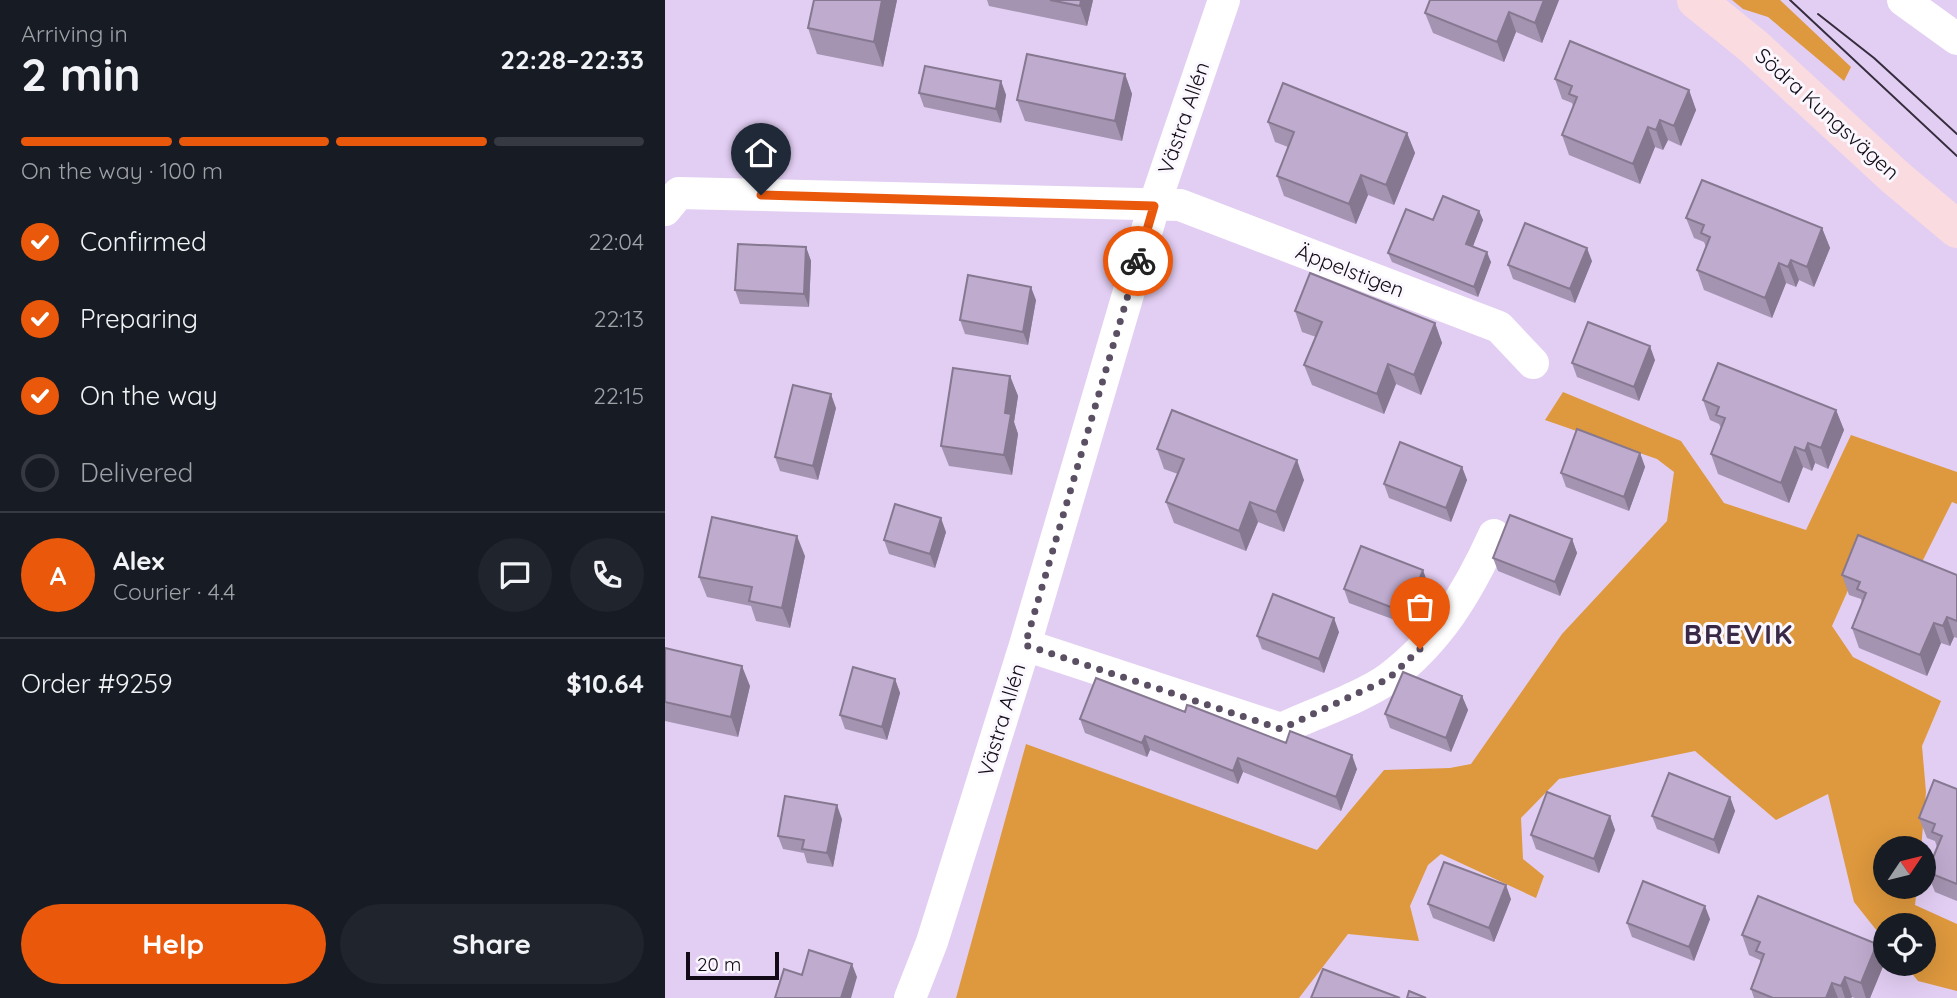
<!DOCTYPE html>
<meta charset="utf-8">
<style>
:root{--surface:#171b24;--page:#20242c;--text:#f1f3f6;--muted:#9ea1a6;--line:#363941;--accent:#ea580c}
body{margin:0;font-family:Quicksand,sans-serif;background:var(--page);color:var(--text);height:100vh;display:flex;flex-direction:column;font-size:26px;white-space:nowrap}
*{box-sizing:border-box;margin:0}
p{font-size:23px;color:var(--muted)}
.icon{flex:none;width:38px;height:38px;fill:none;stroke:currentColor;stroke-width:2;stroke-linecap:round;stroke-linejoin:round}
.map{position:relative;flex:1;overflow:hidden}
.side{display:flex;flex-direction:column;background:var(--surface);width:665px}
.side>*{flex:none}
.needle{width:46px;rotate:55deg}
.controls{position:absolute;left:1208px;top:836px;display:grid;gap:14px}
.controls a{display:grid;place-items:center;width:63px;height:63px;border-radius:50%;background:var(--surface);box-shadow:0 7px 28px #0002;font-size:35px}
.scale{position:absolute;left:21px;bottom:18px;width:93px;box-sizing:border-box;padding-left:7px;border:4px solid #120b17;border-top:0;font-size:19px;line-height:24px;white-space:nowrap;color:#120b17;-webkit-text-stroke:5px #fbf7fe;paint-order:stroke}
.pin{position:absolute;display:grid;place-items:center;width:60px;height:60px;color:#fff;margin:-72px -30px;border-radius:50% 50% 50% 0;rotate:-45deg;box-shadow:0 0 7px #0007}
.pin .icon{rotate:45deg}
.courier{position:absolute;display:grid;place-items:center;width:70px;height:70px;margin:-35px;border:5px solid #ea580c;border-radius:50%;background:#fff;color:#222;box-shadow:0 2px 9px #0007}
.overview em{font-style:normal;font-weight:800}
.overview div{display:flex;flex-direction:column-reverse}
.overview{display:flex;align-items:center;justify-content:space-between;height:119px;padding:0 21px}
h1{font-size:46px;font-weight:800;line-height:52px}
.bar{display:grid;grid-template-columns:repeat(4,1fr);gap:10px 7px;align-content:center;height:84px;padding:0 21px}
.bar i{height:9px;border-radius:5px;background:var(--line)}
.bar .selected{background:var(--accent)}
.bar p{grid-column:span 4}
.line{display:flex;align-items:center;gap:18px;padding:0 21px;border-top:2px solid var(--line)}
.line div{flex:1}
.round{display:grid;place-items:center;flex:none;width:74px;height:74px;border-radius:37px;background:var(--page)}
ol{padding:0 21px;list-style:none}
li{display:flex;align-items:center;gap:21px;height:77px}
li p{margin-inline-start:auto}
li .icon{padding:7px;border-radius:50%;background:var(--accent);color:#fff;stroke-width:4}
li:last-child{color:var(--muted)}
li i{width:38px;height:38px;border:4px solid var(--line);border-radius:50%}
.action{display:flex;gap:14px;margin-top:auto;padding:14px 21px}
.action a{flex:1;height:80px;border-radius:42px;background:var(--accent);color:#fff;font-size:28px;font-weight:800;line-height:80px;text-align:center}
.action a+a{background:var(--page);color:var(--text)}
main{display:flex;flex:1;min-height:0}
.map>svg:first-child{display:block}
</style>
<main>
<section class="side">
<div class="overview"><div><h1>2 min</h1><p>Arriving in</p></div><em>22:28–22:33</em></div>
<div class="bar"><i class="selected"></i><i class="selected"></i><i class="selected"></i><i></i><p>On the way · 100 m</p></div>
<ol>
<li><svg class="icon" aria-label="check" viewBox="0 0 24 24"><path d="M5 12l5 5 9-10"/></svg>Confirmed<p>22:04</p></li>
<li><svg class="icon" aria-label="check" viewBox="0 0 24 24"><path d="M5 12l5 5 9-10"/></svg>Preparing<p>22:13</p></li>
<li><svg class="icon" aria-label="check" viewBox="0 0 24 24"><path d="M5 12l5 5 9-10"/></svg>On the way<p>22:15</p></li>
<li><i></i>Delivered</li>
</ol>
<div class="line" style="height:126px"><b class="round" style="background:var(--accent);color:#fff">A</b><div><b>Alex</b><p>Courier · 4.4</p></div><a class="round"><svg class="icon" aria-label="chat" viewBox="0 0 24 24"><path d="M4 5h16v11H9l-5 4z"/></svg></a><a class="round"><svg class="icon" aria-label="phone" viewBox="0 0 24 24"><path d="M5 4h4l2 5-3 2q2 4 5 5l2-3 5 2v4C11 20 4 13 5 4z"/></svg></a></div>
<div class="line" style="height:91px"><div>Order #9259</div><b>$10.64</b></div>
<div class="action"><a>Help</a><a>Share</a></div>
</section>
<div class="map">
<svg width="1292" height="998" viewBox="0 0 1292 998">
<rect width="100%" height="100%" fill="#e2cef3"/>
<!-- green -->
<path fill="#de983d" d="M1067,0H1115L1186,67L1179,81L1103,17L1078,9Z
M898,392L1016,441L1059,503L1141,530L1186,435L1292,472V504L1287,502L1251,574L1200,552L1167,626L1188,657L1276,701L1257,746L1261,792L1256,849H1220V887H1252L1250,905L1292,924V991L1253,981L1239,964H1258V926H1220V941L1189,902L1163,794L1111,820L1030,751L894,779L856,818L858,859L879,876L871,898L776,854L763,865L745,906L754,941L683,934L634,998H291L361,744L652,850L719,770L785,768L806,764L897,634L1002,521L1009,472L992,459L880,420Z"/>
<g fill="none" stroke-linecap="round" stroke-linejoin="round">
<!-- street -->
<path stroke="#fff" stroke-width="32" d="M1238,0L1292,39
M0,210L14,193L515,205L834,327L868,363
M360,645L616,729C646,715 700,696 724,678C774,641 804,590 829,535
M245,998L267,942L360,645L489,206L559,0"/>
<!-- secondary -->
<path stroke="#fadbe0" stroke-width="38" d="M1031,0L1088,46L1230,177L1292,229"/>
<!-- tram -->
<path stroke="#352c3c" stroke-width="2" d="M1125,0L1292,156
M1153,14L1209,58L1292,134"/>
</g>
<!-- wall -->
<path fill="#a493b1" d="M232,0L218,67L152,54L143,28Z
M322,0H428L422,26L324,6Z
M765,0H894L877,43L851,32L839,62L768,33L760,13Z
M460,74L467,94L457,141L360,121L352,100Z
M890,79L1024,90L1031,110L1016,146L1003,140L998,150L990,147L975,184L904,155L897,135L908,106L907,103L897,99Z
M336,81L341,95L336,123L259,107L254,93Z
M603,122L742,133L750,153L729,205L703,195L691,224L619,196L612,176L623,147L610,142Z
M814,211L818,220L808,246L826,262L813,297L727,262L723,253L768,220Z
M1021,218L1157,228L1165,248L1149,287L1134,280L1131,287L1121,283L1107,318L1039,290L1032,270L1041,247L1039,242L1029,238Z
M141,247L146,261L144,307L75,304L70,290Z
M927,261L910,303L848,279L843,265Z
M371,300L363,345L300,334L295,320Z
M630,311L770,323L777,343L756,395L731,384L719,414L647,385L639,365L651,337L637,332Z
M990,360L974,401L912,377L907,363Z
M345,376L353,396L349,422L353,434L347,475L284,466L276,446Z
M1038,400L1171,410L1179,430L1163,469L1150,463L1147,471L1138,467L1124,503L1053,474L1046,454L1056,428L1054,424L1045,420Z
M171,408L153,480L115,471L110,457Z
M492,449L639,480L619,532L593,522L581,551L509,523L501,502L513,474L499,469Z
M975,453L980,467L964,511L901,487L896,473Z
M797,467L802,480L786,522L724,498L719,484Z
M281,532L270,568L224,554L219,540Z
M907,539L912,553L895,596L833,571L828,558Z
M140,556L125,628L91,621L86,606L42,597L34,577Z
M1177,575H1292V638L1289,637L1285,646L1276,643L1262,676L1194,648L1187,628L1197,603L1196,599L1184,595Z
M763,584L746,626L684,603L679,589Z
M674,632L659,673L597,649L592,636Z
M0,648L85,686L73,737L0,721Z
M230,679L235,693L222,740L180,729L175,715Z
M797,696L803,710L786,752L725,728L720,714Z
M520,712L621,743L692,769L676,811L578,772L573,784L485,750L482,757L420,733L415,719Z
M1292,789V901L1270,892L1262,872L1272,847L1270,841L1262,838L1254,818Z
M1065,797L1070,811L1054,854L992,829L987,816Z
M945,816L950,830L934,873L871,849L866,835Z
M177,819L168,867L142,863L139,853L118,849L113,836Z
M846,899L829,942L768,918L763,904Z
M1045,919L1029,961L967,937L962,923Z
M1077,935L1212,944L1219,964L1205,998H1190L1187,997L1186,998H1089L1086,989L1096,963L1095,960L1084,955Z"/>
<!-- shaded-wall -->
<path fill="#867890" d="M217,0H232L218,67L209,42Z
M416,0H428L422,26L415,6Z
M879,0H894L877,43L870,23Z
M844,12L851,32L839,62L832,42Z
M460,74L467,94L457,141L450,121Z
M336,81L341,95L336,123L331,109Z
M1024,90L1031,110L1016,146L1009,126Z
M995,120L1003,140L998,150L991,130Z
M983,127L990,147L975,184L968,164Z
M742,133L750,153L729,205L721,185Z
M696,175L703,195L691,224L684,204Z
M814,211L818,220L805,254L801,244Z
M1157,228L1165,248L1149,287L1142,267Z
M141,247L146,261L144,307L139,294Z
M922,248L927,261L910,303L905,289Z
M822,252L826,262L813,297L809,287Z
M1126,260L1134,280L1131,287L1123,267Z
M1114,263L1121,283L1107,318L1100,298Z
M366,287L371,300L363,345L358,332Z
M770,323L777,343L756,395L749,375Z
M985,346L990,360L974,401L969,387Z
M723,364L731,384L719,414L712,394Z
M345,376L353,396L349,422L353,434L347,475L339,455L340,413Z
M166,394L171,408L153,480L148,466Z
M1171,410L1179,430L1163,469L1156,448Z
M1143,443L1150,463L1147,471L1140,451Z
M1130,447L1138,467L1124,503L1116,483Z
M975,453L980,467L964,511L959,497Z
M632,460L639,480L619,532L611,512Z
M797,467L802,480L786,522L781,508Z
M585,502L593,522L581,551L574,531Z
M276,518L281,532L270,568L265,554Z
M132,536L140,556L125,628L117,608Z
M907,539L912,553L895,596L890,582Z
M758,570L763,584L746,626L741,613Z
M1282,617L1289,637L1285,646L1278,626Z
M669,618L674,632L659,673L654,659Z
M1269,623L1276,643L1262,676L1255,655Z
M77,666L85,686L73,737L66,717Z
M230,679L235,693L222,740L217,727Z
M797,696L803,710L786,752L781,738Z
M480,736L485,750L482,757L477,743Z
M687,755L692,769L676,811L671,797Z
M573,758L578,772L573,784L568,771Z
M1065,797L1070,811L1054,854L1049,840Z
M172,805L177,819L168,867L162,853Z
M945,816L950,830L934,873L929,859Z
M841,885L846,899L829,942L824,928Z
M1040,906L1045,919L1029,961L1024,947Z
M1212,944L1219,964L1205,998H1201L1196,983Z
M187,964L192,977L186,998H176Z
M1180,977L1187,997L1186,998H1180L1176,986Z
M1167,983L1173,998H1161Z"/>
<!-- building -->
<path fill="#bfabce" stroke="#867890" stroke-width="2" d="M149,0H217L209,42L143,28Z
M385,0H416L415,6Z
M765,0H879L870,23L844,12L832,42L760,13Z
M905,41L1024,90L1009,126L995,120L991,130L983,127L968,164L897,135L912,97L904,94L907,86L890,79Z
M362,54L460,74L450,121L352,100Z
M260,66L336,81L331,109L254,93Z
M618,83L742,133L721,185L696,175L684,204L612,176L629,132L603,122Z
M1037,180L1157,228L1142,267L1126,260L1123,267L1114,263L1100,298L1032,270L1045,237L1036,233L1039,225L1021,218Z
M778,196L814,211L801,244L822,252L809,287L723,253L741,209L768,220Z
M860,223L922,248L905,289L843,265Z
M73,244L141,247L139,294L70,290Z
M645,273L770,323L749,375L723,364L712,394L639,365L657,322L630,311Z
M303,275L366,287L358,332L295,320Z
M923,322L985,346L969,387L907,363Z
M1053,363L1171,410L1156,448L1143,443L1140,451L1130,447L1116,483L1046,454L1060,418L1051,415L1054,407L1038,400Z
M288,368L345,376L340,413L346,414L339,455L276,446Z
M128,385L166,394L148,466L110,457Z
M507,410L632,460L611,512L585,502L574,531L501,502L519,459L492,449Z
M912,429L975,453L959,497L896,473Z
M735,442L797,467L781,508L719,484Z
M230,504L276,518L265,554L219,540Z
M845,515L907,539L890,582L828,558Z
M47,517L132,536L117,608L84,601L87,587L34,577Z
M1193,535L1292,575V621L1282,617L1278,626L1269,623L1255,655L1187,628L1201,593L1192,589L1195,582L1177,575Z
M696,546L758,570L741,613L679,589Z
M608,594L669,618L654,659L592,636Z
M0,648L77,666L66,717L0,702Z
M188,667L230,679L217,727L175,715Z
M738,672L797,696L781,738L720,714Z
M431,678L520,712L522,705L526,706L621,743L625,731L687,755L671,797L573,758L568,771L480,736L477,743L415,719Z
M1004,773L1065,797L1049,840L987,816Z
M1269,780L1292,789V884L1262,872L1277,836L1267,832L1270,824L1254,818Z
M882,792L945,816L929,859L866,835Z
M120,796L172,805L162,853L137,849L139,840L113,836Z
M779,862L841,885L824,928L763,904Z
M978,881L1040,906L1024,947L962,923Z
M1093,896L1212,944L1196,983L1180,977L1176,986L1167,983L1161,998H1108L1086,989L1099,954L1091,951L1095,942L1077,935Z
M144,950L187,964L176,998H110L119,969L137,975Z
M658,969L735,998H646Z
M744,991L761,998H742Z"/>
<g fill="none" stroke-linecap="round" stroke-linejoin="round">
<!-- done -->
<path stroke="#5b4f64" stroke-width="7" stroke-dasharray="0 12.6" d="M473,261L360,645L616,729L723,679L755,649"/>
<!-- route -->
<path stroke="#ea580c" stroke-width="9" d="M96,195L489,206L473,261"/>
</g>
<g text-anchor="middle" stroke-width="6" stroke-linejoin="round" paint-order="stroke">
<!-- street labels -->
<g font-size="21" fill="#120b17" stroke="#fbf7fe">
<text transform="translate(1162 114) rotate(42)" y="7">Södra Kungsvägen</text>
<text transform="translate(519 118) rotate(-71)" y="7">Västra Allén</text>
<text transform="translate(685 271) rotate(21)" y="7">Äppelstigen</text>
<text transform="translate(337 720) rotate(-73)" y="7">Västra Allén</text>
</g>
<!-- district labels -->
<g font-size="28" font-weight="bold" letter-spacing="2" fill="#3a2946" stroke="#fbf7fe">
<text x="1074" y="644">BREVIK</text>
</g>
</g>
</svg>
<div class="controls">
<a><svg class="needle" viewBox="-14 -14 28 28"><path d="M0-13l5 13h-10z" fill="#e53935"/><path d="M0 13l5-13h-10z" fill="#9ea1a6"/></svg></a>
<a><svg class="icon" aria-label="locate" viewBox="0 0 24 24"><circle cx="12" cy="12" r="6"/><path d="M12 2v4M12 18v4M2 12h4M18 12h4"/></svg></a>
</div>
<div class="scale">20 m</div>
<div class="pin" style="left:755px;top:649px;background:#ea580c"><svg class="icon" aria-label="bag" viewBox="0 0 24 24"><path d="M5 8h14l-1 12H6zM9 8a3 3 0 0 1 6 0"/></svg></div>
<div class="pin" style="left:96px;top:195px;background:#1f2937"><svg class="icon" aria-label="home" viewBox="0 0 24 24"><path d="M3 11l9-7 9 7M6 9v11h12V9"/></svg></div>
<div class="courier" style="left:473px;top:261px"><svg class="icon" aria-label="bike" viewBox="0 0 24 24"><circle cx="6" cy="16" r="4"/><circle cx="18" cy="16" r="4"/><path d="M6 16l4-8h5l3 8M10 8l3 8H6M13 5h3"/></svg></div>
</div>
</main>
